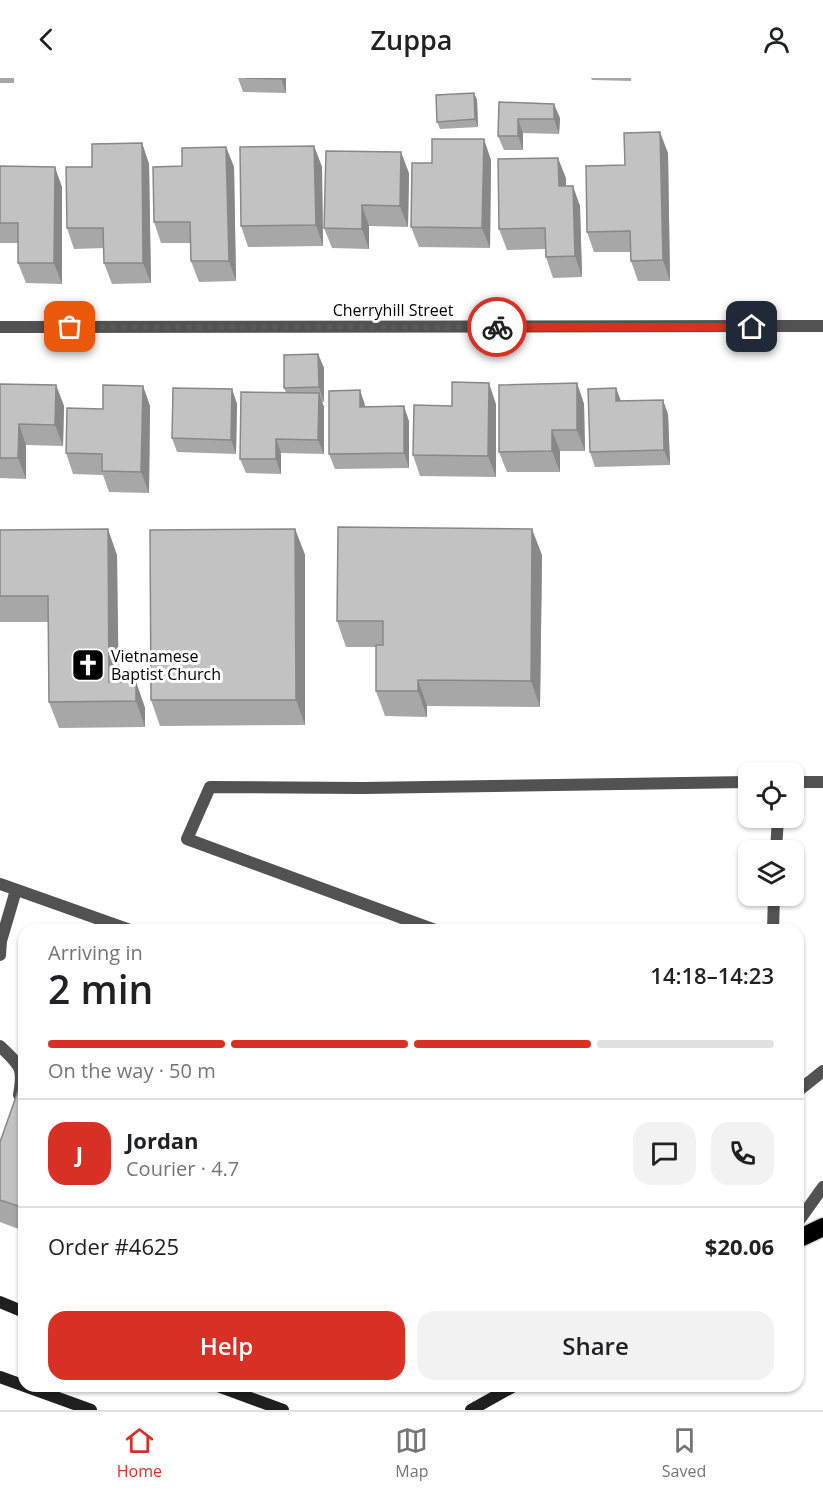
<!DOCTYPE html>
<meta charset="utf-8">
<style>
:root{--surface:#fff;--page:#f2f2f2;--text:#202124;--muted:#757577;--line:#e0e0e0;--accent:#d93025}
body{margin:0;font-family:"Open Sans",sans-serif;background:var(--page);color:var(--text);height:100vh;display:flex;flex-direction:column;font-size:22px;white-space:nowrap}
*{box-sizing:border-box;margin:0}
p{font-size:20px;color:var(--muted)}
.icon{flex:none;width:33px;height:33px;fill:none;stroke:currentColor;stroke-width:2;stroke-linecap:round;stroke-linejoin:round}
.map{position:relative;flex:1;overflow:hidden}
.side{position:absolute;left:18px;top:846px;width:786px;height:468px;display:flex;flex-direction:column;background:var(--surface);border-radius:18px;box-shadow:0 2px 4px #0004}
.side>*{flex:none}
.buttons{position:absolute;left:738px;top:684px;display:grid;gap:12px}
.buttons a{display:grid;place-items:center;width:66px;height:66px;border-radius:12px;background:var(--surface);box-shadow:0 2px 4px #0004;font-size:30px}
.pin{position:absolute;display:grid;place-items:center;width:51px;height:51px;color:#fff;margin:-26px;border-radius:12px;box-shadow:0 3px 9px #0006}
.courier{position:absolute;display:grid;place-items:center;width:60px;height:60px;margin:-30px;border:4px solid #d93025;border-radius:50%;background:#fff;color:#222;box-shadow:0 2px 8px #0007}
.head em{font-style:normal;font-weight:600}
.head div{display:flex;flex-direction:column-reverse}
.head{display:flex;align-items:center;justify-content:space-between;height:102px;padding:0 30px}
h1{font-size:39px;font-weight:600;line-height:45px}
.bar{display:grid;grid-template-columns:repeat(4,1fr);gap:9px 6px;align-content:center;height:72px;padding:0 30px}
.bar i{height:8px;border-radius:4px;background:var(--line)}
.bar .on{background:var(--accent)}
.bar p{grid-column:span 4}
.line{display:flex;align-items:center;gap:15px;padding:0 30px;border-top:2px solid var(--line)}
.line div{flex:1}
.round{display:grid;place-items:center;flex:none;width:63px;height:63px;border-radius:18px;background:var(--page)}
.cta{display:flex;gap:12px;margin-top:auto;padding:12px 30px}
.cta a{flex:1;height:69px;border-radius:18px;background:var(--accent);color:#fff;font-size:24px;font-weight:600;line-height:69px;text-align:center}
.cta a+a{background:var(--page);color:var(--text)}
header{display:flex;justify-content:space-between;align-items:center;height:78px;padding:0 30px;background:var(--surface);font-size:27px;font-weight:600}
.dock{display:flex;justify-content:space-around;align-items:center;height:84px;border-top:2px solid var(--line);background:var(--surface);font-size:16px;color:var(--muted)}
.dock a{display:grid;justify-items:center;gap:3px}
.dock .on{color:var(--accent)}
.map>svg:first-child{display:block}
</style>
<header><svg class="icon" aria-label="back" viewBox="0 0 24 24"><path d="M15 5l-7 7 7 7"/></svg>Zuppa<svg class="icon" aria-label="person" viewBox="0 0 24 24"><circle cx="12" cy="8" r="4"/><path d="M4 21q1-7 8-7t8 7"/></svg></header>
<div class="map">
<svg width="823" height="1332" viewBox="0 0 823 1332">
<rect width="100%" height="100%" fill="#fff"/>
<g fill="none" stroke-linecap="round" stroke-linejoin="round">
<defs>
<path id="highway" d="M798,1161L823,1149"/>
</defs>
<!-- highway casing -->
<use href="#highway" stroke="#dbdbdb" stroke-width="21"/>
<!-- lane -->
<path stroke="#525252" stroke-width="12" d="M794,704H823
M776,772L778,740
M435,852L187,761L210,709L363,710L748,704
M773,852L774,818
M0,877L1,863L16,812
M0,968C20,988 24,988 19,1017"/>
<!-- street -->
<path stroke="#525252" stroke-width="12" d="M0,249L823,248
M0,806L130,852
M798,1013L823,993
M798,1144L823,1109"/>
<!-- secondary -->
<path stroke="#1f1f1f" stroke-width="12" d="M0,1224L24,1234
M0,1299L91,1332
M218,1308L283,1332
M471,1332L514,1308"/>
<!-- highway -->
<use href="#highway" stroke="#000" stroke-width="18"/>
</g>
<!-- wall -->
<path fill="#a7a7a7" d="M0,0H14V5H0Z
M238,0H286V15L243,14Z
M591,0H631V3L592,2Z
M474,15L477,22L478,49L440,51L437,44Z
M499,24L560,40L559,56L523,55V72H504L498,58Z
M142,65L149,86L151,205L112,206L104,185V170L74,171L67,150L92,89Z
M314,68L322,89L323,168L248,169L241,148Z
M226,69L234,89L236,203L199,204L191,183V165H161L154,144L182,88Z
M668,75L670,203H638L631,183L630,174H594L587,154L625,87Z
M491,82L490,170L419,169L411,149L432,85Z
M0,88L62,109V206L26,205L18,185V165H0Z
M409,95L408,149L369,148V171L332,170L324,150Z
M566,100V108L580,128L582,199L553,200L546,179V171L507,172L499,151Z
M318,276L324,290V324H322L324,329V376L281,375V396L246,395L240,381L286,314L284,310Z
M577,305L584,326L585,373H560V394H507L499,374Z
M0,306L56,307L64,328L63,368L26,367V401L0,400Z
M143,308L150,328L149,415L109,414L103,397L73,396L66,375L103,331Z
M616,310L621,323L668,336L670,387L595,389L590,374Z
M232,311L237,326L236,376L177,374L172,360Z
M496,326V399L420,398L413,377L452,328Z
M365,327V329L409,343V390L335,391L329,376Z
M295,451L305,477V647L160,648L151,622Z
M0,452L117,477L118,604H136L145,630V649L59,650L49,624L48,544H0Z
M542,477L540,629L427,628V639L385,638L376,613V569H346L337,543Z
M24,996V1153L0,1144V1064Z"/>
<!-- shaded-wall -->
<path fill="#888" d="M281,0H286V15Z
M474,15L477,22L478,49L475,41Z
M554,26L560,40L559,56L554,41Z
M518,41L523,55V72L518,58Z
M660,54L668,75L670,203L663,182Z
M484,61L491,82L490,170L482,150Z
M142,65L149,86L151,205L143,185Z
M314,68L322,89L323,168L316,147Z
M226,69L234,89L236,203L229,183Z
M401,74L409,95L408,149L400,128Z
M558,80L566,100V129L559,108Z
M55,89L62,109V206L54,185Z
M573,108L580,128L582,199L575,178Z
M362,127L369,148V171L362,151Z
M318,276L324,290V324L319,309Z
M489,305L496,326V399L488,378Z
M577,305L584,326L585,373L577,352Z
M56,307L64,328L63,368L55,347Z
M143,308L150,328L149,415L141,394Z
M616,310L621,324L616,323Z
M232,311L237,326L236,376L231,362Z
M360,312L365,327V344L360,329Z
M319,315L324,329V376L318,362Z
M663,322L668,336L670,387L664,372Z
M404,328L409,343V390L404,375Z
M19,346L26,367V401L18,380Z
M552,352L560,373V394L552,373Z
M276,361L281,375V396L276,381Z
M108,451L117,477L119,623L109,604Z
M295,451L305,477V647L296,622Z
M532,451L542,477L540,629L531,603Z
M418,602L427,628V639L418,613Z
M136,604L145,630V649L136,623Z"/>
<!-- building -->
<path fill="#c2c2c2" stroke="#888" stroke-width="1.5" d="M246,0H281V1Z
M474,15L475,41L437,44L436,17Z
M499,24L554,26V41H518V58H498Z
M660,54L663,182L631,183L630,153L587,154L586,88L625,87L624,55Z
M432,61H484L482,150L411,149L412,85H432Z
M142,65L143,185H104L103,150H67L66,89H92V66Z
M314,68L316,147L241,148L240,69Z
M226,69L229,183H191L190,144H154L153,89L182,88V70Z
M326,73L401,74L400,128L362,127V151L324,150Z
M558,80L559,108H573L575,178L546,179L545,150L499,151L498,81Z
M0,88L55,89L54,185H18V145H0Z
M318,276L319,309L284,310V277Z
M452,304L489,305L488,378L413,377L414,327L452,328Z
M577,305V352H552V373L499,374V307Z
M0,306L56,307L55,347L19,346L18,380H0Z
M103,307L143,308L141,394L102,393V376L66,375L67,330L103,331Z
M173,310L232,311L231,362L172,360Z
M616,310V323L663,322L664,372L590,374L588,311Z
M360,312V329L404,328V375L329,376V313Z
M241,314L319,315L318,362L276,361V381H240Z
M338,449L532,451L531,603L418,602V613H376V567H383V543H337Z
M108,451L109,604H136V623L49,624L48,518H0V452Z
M295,451L296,622H151L150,452Z
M24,996V1130L0,1122V1064Z"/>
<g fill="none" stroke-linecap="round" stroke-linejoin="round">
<!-- done -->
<path stroke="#595959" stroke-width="6" stroke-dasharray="0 10.8" d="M70,249H497"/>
<!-- route -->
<path stroke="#d93025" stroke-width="8" d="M497,249H752"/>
</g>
<!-- icons -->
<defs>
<symbol id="church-square" viewBox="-11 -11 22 22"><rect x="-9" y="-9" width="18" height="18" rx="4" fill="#000" stroke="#fff"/><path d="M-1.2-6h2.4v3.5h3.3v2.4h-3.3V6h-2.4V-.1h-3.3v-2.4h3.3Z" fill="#fff"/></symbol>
</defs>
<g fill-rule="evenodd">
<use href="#church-square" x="69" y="568" width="38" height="38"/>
</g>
<g text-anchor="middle" stroke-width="6" stroke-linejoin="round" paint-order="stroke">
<!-- street labels -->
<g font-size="16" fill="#000" stroke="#fff">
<text x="393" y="238">Cherryhill Street</text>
</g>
<!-- poi labels -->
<g font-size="16" fill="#000" stroke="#fff" text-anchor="start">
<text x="111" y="584">Vietnamese<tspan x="111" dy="18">Baptist Church</tspan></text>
</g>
</g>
</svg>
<div class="buttons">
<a><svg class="icon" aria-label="locate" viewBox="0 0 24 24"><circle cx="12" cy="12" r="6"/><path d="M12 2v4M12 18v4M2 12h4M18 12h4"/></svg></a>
<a><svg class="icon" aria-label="layers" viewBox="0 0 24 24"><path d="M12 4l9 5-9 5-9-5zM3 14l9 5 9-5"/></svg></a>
</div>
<div class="pin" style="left:70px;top:249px;background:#ea580c"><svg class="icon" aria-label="bag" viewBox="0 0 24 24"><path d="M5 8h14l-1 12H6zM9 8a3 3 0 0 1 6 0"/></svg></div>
<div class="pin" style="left:752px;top:249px;background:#1f2937"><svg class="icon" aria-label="home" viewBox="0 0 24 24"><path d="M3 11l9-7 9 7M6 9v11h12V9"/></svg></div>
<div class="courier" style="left:497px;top:249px"><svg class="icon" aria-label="bike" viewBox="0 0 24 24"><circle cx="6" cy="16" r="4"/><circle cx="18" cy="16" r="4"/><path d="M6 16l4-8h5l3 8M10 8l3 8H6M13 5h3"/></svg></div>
<section class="side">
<div class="head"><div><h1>2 min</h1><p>Arriving in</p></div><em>14:18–14:23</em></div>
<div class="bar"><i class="on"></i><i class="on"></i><i class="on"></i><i></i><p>On the way · 50 m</p></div>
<div class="line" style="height:108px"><b class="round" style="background:var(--accent);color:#fff">J</b><div><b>Jordan</b><p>Courier · 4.7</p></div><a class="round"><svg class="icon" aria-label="chat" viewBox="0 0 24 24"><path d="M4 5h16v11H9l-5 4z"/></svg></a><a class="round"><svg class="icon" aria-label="phone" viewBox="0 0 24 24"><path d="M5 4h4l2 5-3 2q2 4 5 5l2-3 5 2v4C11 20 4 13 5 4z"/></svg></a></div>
<div class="line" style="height:78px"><div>Order #4625</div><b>$20.06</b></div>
<div class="cta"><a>Help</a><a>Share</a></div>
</section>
</div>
<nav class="dock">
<a class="on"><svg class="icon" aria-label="home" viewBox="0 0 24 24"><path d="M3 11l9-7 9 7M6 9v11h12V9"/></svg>Home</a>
<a><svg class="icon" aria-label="map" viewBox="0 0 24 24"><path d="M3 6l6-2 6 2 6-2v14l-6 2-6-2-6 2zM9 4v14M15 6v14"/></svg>Map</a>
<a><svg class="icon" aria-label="saved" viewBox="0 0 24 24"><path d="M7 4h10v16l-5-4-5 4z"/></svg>Saved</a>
</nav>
